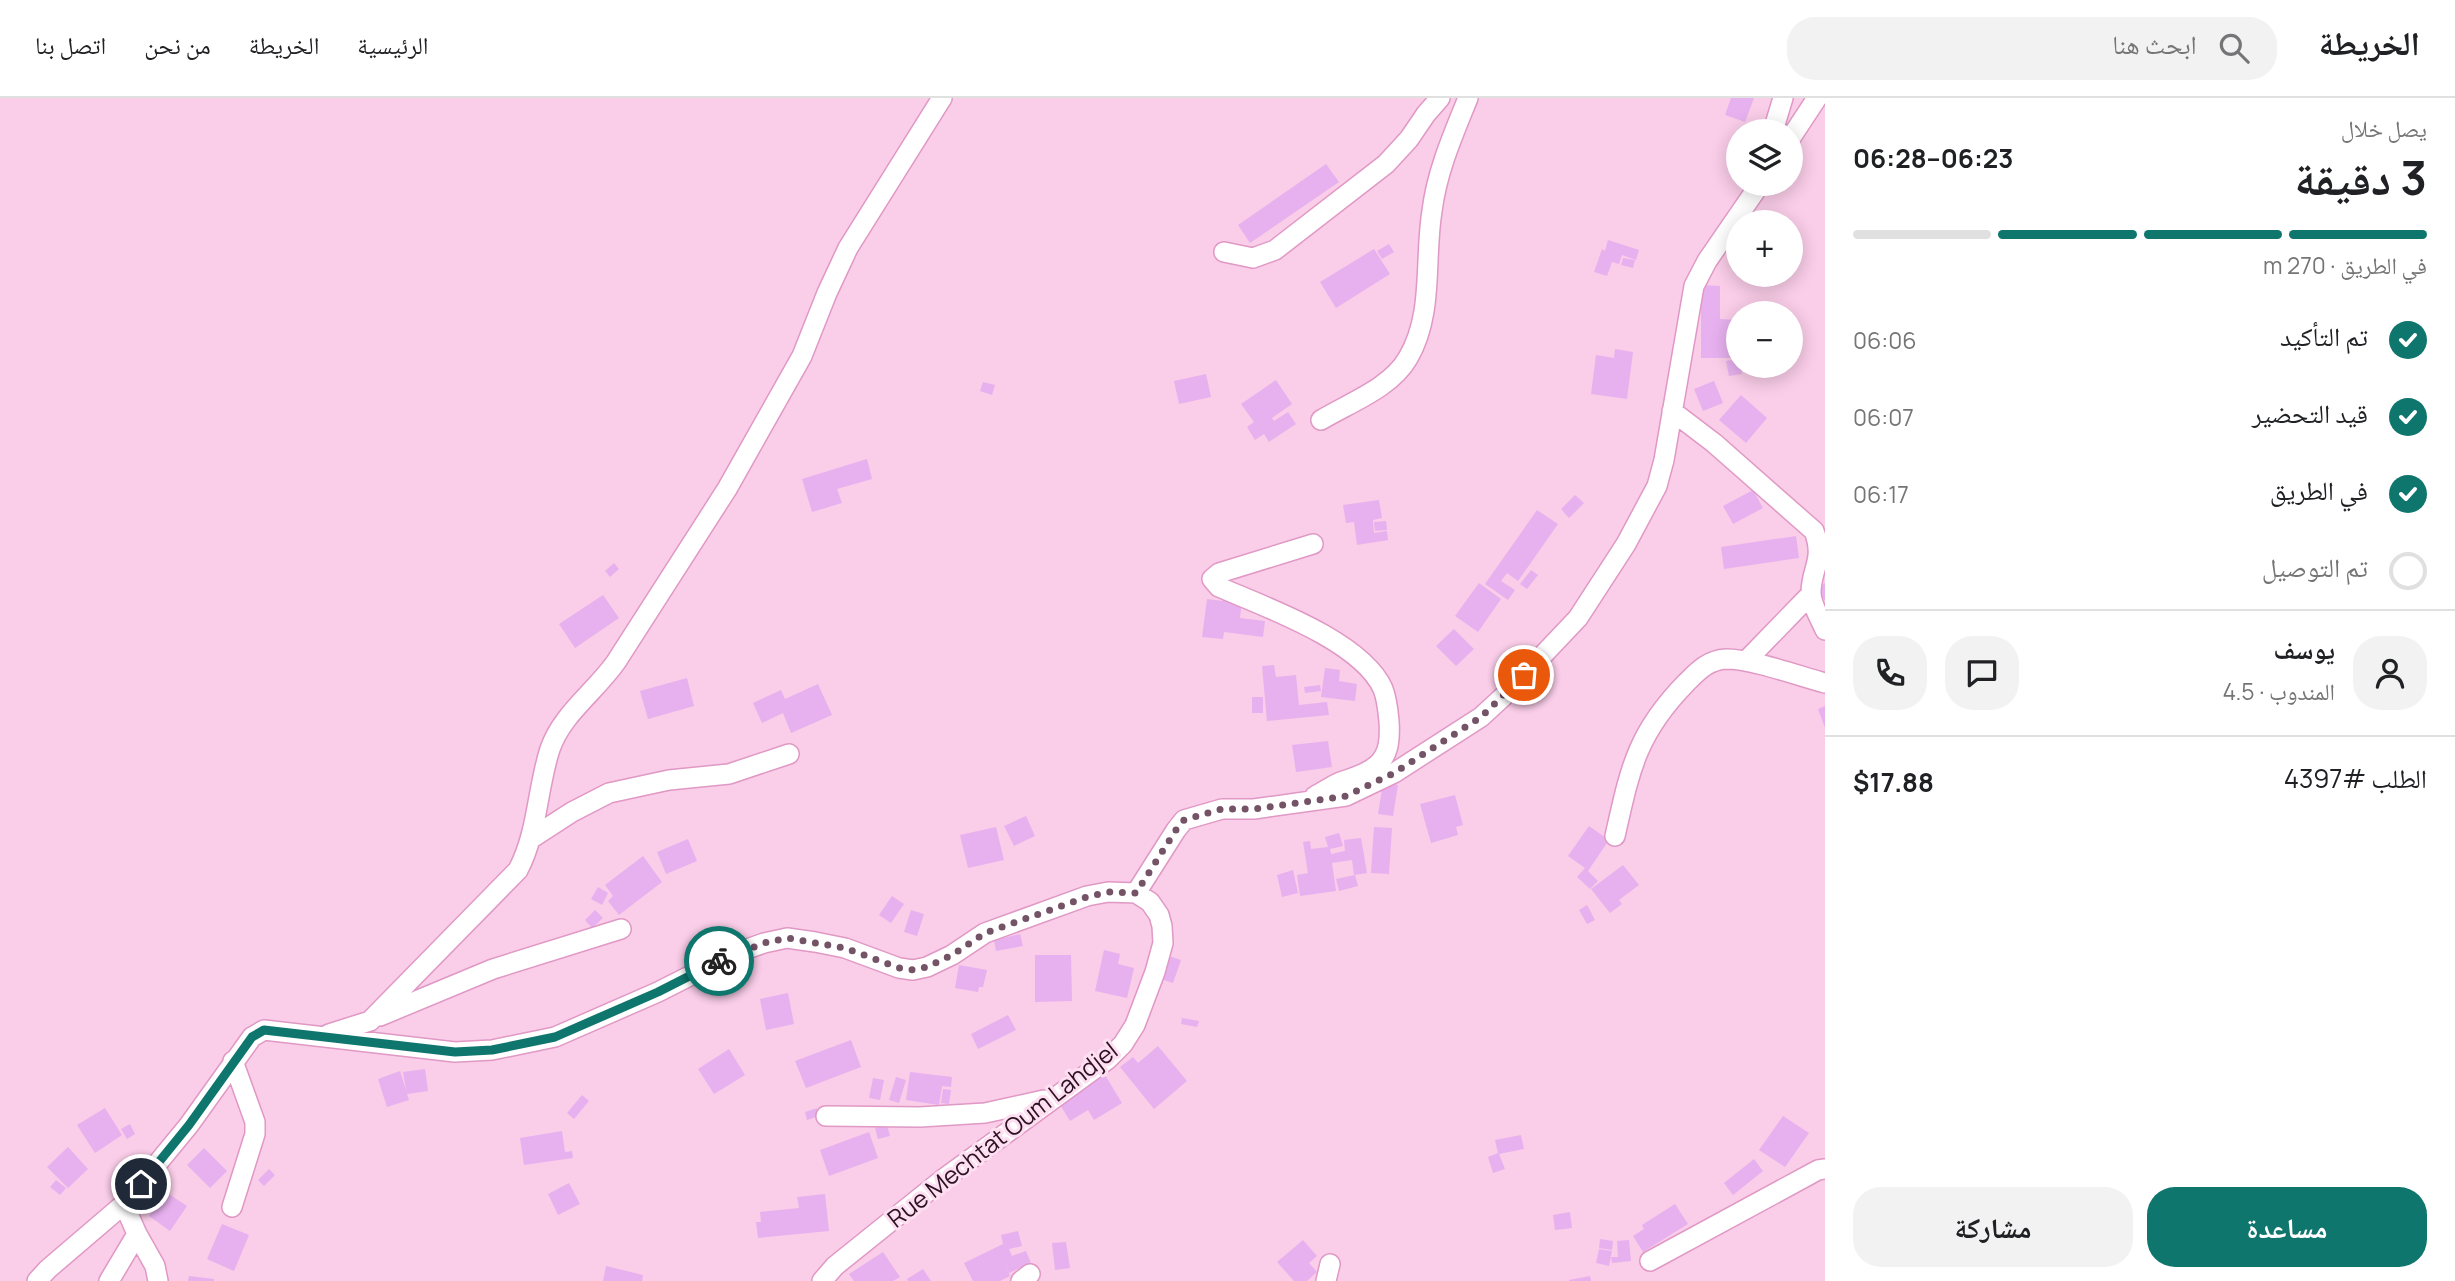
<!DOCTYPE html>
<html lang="ar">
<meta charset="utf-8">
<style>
:root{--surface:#fff;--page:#f2f2f2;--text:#202124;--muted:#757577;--line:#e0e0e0;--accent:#0f766e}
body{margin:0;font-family:Manrope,"Noto Naskh Arabic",sans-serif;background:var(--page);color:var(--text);direction:rtl;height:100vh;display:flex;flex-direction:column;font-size:26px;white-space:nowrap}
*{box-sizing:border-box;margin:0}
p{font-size:23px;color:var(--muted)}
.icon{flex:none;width:38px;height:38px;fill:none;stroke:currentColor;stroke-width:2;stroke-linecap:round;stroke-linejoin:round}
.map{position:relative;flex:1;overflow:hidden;direction:ltr}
.side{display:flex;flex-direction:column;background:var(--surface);width:630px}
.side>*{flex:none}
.tools{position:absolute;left:1726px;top:21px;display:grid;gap:14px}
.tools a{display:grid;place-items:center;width:77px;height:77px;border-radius:50%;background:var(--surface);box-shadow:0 4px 18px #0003;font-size:35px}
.pin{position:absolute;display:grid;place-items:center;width:60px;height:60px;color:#fff;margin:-30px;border:4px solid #fff;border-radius:50%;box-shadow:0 2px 7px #0007}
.courier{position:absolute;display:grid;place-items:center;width:70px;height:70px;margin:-35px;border:5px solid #0f766e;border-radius:50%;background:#fff;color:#222;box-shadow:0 2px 9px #0007}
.overview em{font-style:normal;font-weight:700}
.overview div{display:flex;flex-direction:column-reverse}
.overview{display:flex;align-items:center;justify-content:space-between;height:119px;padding:0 28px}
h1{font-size:46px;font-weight:700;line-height:52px}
.bar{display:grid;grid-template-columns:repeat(4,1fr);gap:10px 7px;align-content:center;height:84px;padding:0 28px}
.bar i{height:9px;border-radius:5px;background:var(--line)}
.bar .on{background:var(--accent)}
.bar p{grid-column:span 4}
.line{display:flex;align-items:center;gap:18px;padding:0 28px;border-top:2px solid var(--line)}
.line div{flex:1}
.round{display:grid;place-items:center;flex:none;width:74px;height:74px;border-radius:28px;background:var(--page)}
ol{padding:0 28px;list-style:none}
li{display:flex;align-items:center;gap:21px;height:77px}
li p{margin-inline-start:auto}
li .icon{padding:7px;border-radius:50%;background:var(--accent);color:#fff;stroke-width:4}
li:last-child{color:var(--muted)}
li i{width:38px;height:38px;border:4px solid var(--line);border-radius:50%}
.cta{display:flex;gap:14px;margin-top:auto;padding:14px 28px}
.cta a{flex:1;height:80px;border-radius:28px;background:var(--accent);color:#fff;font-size:28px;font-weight:700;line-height:80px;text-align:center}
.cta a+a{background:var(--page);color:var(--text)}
header{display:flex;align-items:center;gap:42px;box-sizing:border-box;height:98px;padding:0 35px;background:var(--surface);border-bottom:2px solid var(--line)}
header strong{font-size:33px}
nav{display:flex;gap:38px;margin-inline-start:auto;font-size:24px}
.search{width:490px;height:63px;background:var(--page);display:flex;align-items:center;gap:18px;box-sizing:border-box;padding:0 24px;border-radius:28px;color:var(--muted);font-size:26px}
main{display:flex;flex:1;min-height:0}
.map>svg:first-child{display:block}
</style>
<header>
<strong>الخريطة</strong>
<div class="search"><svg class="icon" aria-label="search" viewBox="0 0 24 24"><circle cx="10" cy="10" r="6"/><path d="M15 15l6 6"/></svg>ابحث هنا</div>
<nav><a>الرئيسية</a><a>الخريطة</a><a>من نحن</a><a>اتصل بنا</a></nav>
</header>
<main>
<section class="side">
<div class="overview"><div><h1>3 دقيقة</h1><p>يصل خلال</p></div><em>06:23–06:28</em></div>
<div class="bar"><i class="on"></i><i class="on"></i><i class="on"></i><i></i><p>في الطريق · 270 m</p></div>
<ol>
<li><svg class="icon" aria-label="check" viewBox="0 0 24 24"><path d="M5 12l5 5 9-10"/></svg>تم التأكيد<p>06:06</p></li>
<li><svg class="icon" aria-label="check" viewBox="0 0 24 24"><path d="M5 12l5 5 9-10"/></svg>قيد التحضير<p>06:07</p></li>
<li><svg class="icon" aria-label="check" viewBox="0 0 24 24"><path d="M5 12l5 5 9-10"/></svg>في الطريق<p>06:17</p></li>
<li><i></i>تم التوصيل</li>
</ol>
<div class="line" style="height:126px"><a class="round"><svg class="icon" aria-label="person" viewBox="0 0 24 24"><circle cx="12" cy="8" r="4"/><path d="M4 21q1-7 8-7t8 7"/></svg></a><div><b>يوسف</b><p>المندوب · 4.5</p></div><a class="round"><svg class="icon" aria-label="chat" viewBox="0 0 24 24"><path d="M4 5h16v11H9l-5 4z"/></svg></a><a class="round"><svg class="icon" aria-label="phone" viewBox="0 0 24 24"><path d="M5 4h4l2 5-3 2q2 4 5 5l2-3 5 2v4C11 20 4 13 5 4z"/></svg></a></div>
<div class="line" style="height:91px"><div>الطلب #4397</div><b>$17.88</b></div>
<div class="cta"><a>مساعدة</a><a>مشاركة</a></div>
</section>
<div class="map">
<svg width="1825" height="1183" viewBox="0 0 1825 1183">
<rect width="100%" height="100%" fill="#facde8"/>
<!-- building -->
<path fill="#e7b1ef" d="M1731,0H1754L1745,24L1725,17Z
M1326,66L1339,84L1250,145L1238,127Z
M1608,142L1639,152L1636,162L1622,157L1619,166L1612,164L1607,178L1594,174L1602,151L1605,153Z
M1389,146L1394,154L1382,161L1377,153Z
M1374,151L1390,176L1336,210L1320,184Z
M1623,160L1635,162L1633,170L1621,167Z
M1701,187L1720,188V221L1738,222V260H1701Z
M1615,251L1633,254L1627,301L1591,296L1596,257L1614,260Z
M1738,261V268H1741L1742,276L1729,278L1726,263Z
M1206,276L1211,299L1179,306L1174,283Z
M1276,282L1292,306L1272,320L1274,323L1288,314L1296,326L1269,344L1264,336L1255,342L1247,329L1254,324L1241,306Z
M1714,283L1723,305L1703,313L1694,291Z
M983,284L995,287L992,297L980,293Z
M1741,297L1767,320L1746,345L1719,322Z
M867,361L872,381L837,391L842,405L812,414L802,381Z
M1753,392L1763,410L1733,426L1723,408Z
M1575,397L1584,405L1569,420L1561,411Z
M1379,402L1382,420L1373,422L1374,435L1387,433L1388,442L1357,447L1354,424L1346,425L1343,407Z
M1537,412L1558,426L1518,483L1507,475L1501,483L1515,492L1508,502L1485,486Z
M1386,423L1387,432L1375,433L1374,424Z
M1796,438L1799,460L1724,471L1721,449Z
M614,465L619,471L610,479L605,473Z
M1531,472L1538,477L1527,491L1520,486Z
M1479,485L1501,501L1478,534L1455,518Z
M1825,485V503L1816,491Z
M603,497L619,520L575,550L559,526Z
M1223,500L1242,502L1240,520L1265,523L1263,539L1224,534L1223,541L1202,539L1207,501L1223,503Z
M1454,531L1474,551L1456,568L1436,548Z
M1274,567L1276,579L1296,577L1299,607L1327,604L1329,617L1267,623L1262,568Z
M1325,570L1340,572L1339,583L1357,586L1355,603L1321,599Z
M687,580L694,608L648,621L640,593Z
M818,586L832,617L791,635L783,615L762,625L753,605L781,592L785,601Z
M1320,587L1321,593L1305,595L1304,589Z
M1252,599H1263V615H1252Z
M1825,608V630L1818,611Z
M1328,643L1332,669L1296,674L1292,647Z
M1383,685L1398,687L1393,718L1378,716Z
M1455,697L1463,727L1456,729L1458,737L1431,745L1420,706Z
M1026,718L1035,738L1014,748L1004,728Z
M1589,728L1609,742L1588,773L1598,783L1590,791L1577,779L1585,770L1568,758Z
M996,729L1004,762L968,770L960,737Z
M1374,729L1392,730L1389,776L1371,775Z
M1339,735L1343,748L1330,751L1331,756L1345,753L1344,742L1361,740L1367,775L1354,777L1352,762L1332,765L1336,793L1300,798L1297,777L1308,775L1303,744L1310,743L1311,751L1328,749L1325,739Z
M688,741L697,763L666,776L657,754Z
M643,758L662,784L619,817L608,803L613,798L605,787Z
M1623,767L1639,787L1619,802L1622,806L1610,815L1591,791Z
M1293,772L1298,795L1282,799L1277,777Z
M1355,777L1358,788L1339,793L1336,781Z
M598,789L608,795L602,807L591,801Z
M892,798L904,806L891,825L879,817Z
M1587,807L1595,822L1587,826L1579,812Z
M595,812L603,820L592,830L585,822Z
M911,812L924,816L917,838L904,834Z
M1020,836L1023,848L996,853L994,842Z
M1104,852L1120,856L1118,866L1134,870L1127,900L1095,893Z
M1035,857H1071L1072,903L1035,904Z
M1169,858L1181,862L1173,885L1161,881Z
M959,867L987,872L983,889H979L978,894L955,890Z
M788,895L794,926L766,932L760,901Z
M1008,917L1016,932L978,951L971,936Z
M1182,920L1199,923L1197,929L1181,926Z
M851,942L861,969L806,990L795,963Z
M1158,948L1187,983L1154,1011L1120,969L1133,959L1138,965Z
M729,951L745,977L714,996L698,971Z
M425,971L428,993L407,996L409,1002L387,1009L378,981L400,973L406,992L403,974Z
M910,974L952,979L951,989L942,988L939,1007L906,1002Z
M1105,977L1122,1005L1094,1022L1088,1012L1070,1023L1059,1005Z
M896,979L906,982L899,1005L889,1002Z
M873,980L884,982L880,1002L869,1000Z
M943,991L951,992L949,1006L941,1005Z
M582,997L589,1003L574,1021L567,1015Z
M105,1010L122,1037L95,1055L77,1027Z
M817,1010L819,1018L807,1022L805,1014Z
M1783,1018L1809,1035L1785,1069L1759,1052Z
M130,1026L135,1036L127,1041L121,1031Z
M887,1027L890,1038L878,1041L875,1030Z
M562,1033L565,1054L572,1053L573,1060L524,1067L520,1040Z
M869,1034L878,1060L829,1078L820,1052Z
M1521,1037L1524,1051L1499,1056L1505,1071L1493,1075L1488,1059L1498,1055L1495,1042Z
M68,1049L88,1071L68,1090L47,1069Z
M204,1050L227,1073L210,1090L187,1067Z
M1754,1061L1763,1073L1733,1097L1724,1085Z
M269,1071L275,1077L264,1088L258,1082Z
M56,1082L66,1090L60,1097L50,1089Z
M569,1085L580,1106L558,1117L548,1096Z
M166,1094L187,1108L170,1133L149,1118Z
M825,1096L829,1133L758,1140L756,1124H761L760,1114L799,1110L797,1099Z
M1675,1106L1688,1126L1643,1154L1633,1138L1644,1131L1642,1127Z
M1570,1114L1572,1130L1555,1132L1553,1117Z
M222,1126L249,1137L234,1173L207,1161Z
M1018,1133L1022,1148L1009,1151L1012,1158L1026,1153L1031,1165L1009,1175L1004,1163L1010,1178L1000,1183H973L964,1165L1003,1146L1001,1137Z
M1600,1141L1613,1143L1612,1152L1599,1150Z
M1303,1142L1317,1158L1309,1165L1317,1174L1307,1183H1294L1277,1164Z
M1629,1142L1631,1163L1612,1165L1611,1159H1618L1617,1143Z
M1066,1144L1070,1170L1055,1172L1052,1145Z
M1599,1151L1612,1153L1609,1168L1596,1165Z
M883,1154L900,1179L893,1183H854L849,1176Z
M606,1168L643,1177L642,1183H603Z
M923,1171L931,1183H908L907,1181Z
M189,1178L214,1181V1183H188Z
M1590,1178L1591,1183H1569V1182Z"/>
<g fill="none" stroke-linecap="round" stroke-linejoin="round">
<defs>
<path id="street" d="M1773,33L1783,0
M1790,41L1817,0
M1224,154L1253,160L1275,152L1386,66L1409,41L1426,16L1440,0
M1672,313L1714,345L1814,433C1825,462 1811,470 1811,495C1811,506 1821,522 1825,532
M1321,322C1349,305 1391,290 1408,260C1434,216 1424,162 1432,113C1437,73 1453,37 1468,0
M1313,446L1219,475L1212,481L1219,489C1265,509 1362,543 1383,591C1387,601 1388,612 1389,623C1390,638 1390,656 1377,667C1366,677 1351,680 1338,685C1330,689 1323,694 1315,698
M1746,563L1811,496
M1615,738C1630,672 1636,636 1686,585C1698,573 1708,562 1726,561C1752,561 1799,578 1825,585
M532,740L572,714L609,695L669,682L729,676L789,656
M1136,795L1176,732L1184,722L1222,711H1254L1346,698L1394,675L1481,619L1506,596L1578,520L1626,446L1657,388L1664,362L1694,188L1707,163L1760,86
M380,918L493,871L621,831
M329,936L370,923L518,772C538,734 537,691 550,651C562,616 595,594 616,564L727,391L802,258L827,195L848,150L942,0
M826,1018L920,1019L985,1015L1044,1002
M232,1109L255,1036V1024L233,963
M137,1136L155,1168L158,1183
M1650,1163L1818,1072L1825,1071
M37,1183L48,1171L124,1106L189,1027L252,939L264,932L455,954L492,952L555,939L658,894L733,856L764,845L787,840L815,844L845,850L899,870L913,872L927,869L952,857L985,835L1087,798L1108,794L1136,795L1150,804L1159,817L1162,828L1163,845L1155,874L1135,927L1123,946L1108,961L942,1082L835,1168L822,1183
M109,1183L137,1136L124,1106
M1021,1183L1030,1176
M1326,1183L1330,1166"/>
</defs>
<!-- street casing -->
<use href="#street" stroke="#e098c5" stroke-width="22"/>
<!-- street -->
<use href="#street" stroke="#fff" stroke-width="19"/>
</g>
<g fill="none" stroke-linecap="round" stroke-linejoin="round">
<!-- done -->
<path stroke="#745367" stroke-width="7" stroke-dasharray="0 12.6" d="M719,863L764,845L787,840L845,850L899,870L913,872L927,869L952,857L985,835L1087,799L1108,794L1136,795L1176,732L1184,722L1222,711H1255L1346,698L1394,675L1481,619L1524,577"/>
<!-- route -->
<path stroke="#0f766e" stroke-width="9" d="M141,1086L189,1027L252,939L264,932L455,954L492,952L555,939L658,894L719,863"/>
</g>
<g text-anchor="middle" stroke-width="6" stroke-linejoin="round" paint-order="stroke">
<!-- street labels -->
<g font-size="24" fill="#2c1122" stroke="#fedff1">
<text transform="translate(1003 1037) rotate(-38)" y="8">Rue Mechtat Oum Lahdjel</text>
</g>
</g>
</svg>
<div class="tools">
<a><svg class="icon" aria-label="layers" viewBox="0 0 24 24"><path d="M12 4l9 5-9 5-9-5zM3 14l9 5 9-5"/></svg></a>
<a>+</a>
<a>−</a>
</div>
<div class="pin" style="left:1524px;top:577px;background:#ea580c"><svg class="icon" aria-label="bag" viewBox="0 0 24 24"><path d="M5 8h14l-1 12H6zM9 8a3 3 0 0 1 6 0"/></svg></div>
<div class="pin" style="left:141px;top:1086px;background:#1f2937"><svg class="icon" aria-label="home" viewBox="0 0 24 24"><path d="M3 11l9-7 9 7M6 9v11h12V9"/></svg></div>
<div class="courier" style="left:719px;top:863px"><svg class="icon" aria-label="bike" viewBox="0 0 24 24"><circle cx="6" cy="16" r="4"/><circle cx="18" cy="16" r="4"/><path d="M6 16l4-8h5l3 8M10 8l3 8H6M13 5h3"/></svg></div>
</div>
</main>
